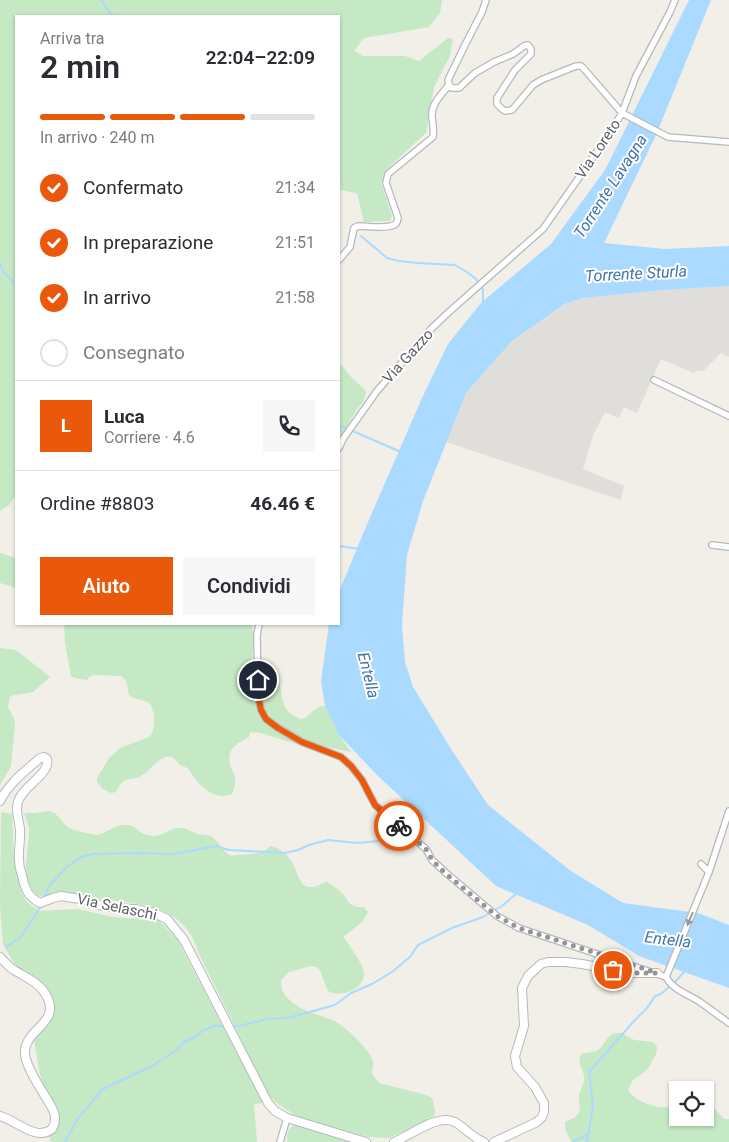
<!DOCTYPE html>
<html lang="it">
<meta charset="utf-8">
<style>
:root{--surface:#fff;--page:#f7f7f7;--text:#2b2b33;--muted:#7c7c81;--line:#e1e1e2;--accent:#ea580c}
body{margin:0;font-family:Roboto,sans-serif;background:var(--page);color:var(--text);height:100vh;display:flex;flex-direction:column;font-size:19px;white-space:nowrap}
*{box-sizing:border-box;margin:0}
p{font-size:16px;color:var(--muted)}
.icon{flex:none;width:28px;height:28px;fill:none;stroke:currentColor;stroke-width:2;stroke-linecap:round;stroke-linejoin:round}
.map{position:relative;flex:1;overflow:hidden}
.side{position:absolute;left:15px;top:15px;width:325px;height:610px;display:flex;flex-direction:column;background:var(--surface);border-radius:0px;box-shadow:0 1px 4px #0004}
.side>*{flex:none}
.controls{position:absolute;left:669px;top:1081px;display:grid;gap:10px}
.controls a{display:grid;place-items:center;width:45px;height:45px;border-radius:0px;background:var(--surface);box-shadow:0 1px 4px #0004;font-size:25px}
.pin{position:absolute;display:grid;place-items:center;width:42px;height:42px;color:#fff;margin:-21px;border:2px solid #fff;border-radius:50%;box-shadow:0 1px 5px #0007}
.courier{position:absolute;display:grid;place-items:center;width:50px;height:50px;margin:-25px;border:4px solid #ea580c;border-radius:50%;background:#fff;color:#222;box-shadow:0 1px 6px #0007}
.overview em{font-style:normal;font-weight:600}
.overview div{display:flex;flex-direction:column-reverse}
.overview{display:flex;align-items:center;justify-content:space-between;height:85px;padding:0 25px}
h1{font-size:32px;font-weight:600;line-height:38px}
.bar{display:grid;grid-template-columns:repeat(4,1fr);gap:8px 5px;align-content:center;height:60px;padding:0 25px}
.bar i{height:6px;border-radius:4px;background:var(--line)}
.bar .current{background:var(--accent)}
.bar p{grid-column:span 4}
.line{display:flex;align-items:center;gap:12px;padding:0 25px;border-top:1px solid var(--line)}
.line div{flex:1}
.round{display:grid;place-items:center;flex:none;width:52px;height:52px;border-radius:0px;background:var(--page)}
ol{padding:0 25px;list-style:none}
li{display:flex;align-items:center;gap:15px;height:55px}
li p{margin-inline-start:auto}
li .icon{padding:5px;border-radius:50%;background:var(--accent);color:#fff;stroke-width:4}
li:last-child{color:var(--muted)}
li i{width:28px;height:28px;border:2px solid var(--line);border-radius:50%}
.button{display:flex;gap:10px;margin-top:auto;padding:10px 25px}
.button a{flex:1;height:58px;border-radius:0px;background:var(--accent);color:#fff;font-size:20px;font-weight:600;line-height:58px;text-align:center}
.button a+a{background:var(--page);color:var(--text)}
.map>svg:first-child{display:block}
</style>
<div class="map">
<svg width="729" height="1142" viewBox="0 0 729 1142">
<rect width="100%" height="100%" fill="#f1efe8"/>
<!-- industrial -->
<path fill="#e0deda" d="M729,286V357L721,353L703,371L697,370L694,373L661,359L637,413L624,407L619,418L605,412L593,435L583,469L624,486L621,500L446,442L466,393L511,342L566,304L583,298L663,290Z"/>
<!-- green -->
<path fill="#c5e8c5" d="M0,0H442L440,13L429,27L364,38L354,51L363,56H405L419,61L448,38L453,39L450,56L434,87L426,133L387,169L381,183L392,216L390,221L364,222L357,193L339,190V16H16V495L9,505L0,511Z
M339,362L352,378L364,389L366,393L363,402L357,409L339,440Z
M0,553L16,558V588L0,583Z
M64,624H251C254,632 254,641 253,650C253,656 250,660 252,667C257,670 273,674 275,676C285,687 278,703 290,713C293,716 297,717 301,719C311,717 314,705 325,706L339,735L351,752L322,746L300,745L261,733L250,732L249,737C235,744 225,750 231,767C233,773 236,777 235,783C235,786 233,791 232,794C215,801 202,788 193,776C191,773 190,771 188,769C185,766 181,767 178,763C175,759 172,755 166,757C157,759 151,770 144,774C130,784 127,771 116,792L111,793L103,789L100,786L97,782V778L109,758L120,748L147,738L151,735L154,727V714L151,705L148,702L134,698L130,696L128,692L127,683L122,676L95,675L90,676L87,680L74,678L71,676L65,643Z
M0,648L16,650L50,677L33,692L10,696L8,707L14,719L15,725L11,766L0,785Z
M49,811C60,814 60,822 69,828C71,830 91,834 95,835C105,835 113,825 123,825C138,824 136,832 147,835C159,839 165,831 176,828C177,828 182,828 183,828C188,829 193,833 197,834C202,835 208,834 212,837C220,842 222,851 231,856C248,852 256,858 271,846C280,848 289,856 293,864C298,873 299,888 312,887C317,887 322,883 327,882C332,885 337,888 341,892C350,901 348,908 364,907L368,912L362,922L343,937C348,942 363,965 364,972C365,990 341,998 328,991L320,971L317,967L311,966L289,972L281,980C281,984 281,988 283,992C289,1003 306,1012 318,1015C323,1017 328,1018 333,1020C344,1026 369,1048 373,1061C374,1065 373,1069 371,1072L379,1083L426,1095L432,1098L435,1110L434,1116L415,1127L388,1138L368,1137L298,1117L278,1104L269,1096L199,954C186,908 148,904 107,900C92,898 78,894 62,894C55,894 42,899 36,894C19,878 29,851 29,831C29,825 26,819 24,813C32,814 41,812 49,811Z
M1,812L12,814L14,857L21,892L27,902L39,911L78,909L113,917L159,920L178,941L263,1103L254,1104L257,1142H51L49,1136C67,1109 51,1107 43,1083C38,1071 37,1054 34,1041L40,1032L52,1017V1002L46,988L35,979L19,971L3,945L0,905Z
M616,1033H622L634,1040L653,1042L657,1047L656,1054L647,1070L633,1080L628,1090C636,1103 664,1112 677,1105L678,1118H705V1108L715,1109L724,1119H729V1142H571L565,1128V1122C569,1119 575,1119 578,1114C582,1108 578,1102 579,1095C581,1089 585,1083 584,1076C583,1066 577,1066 581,1054C587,1052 593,1053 598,1050C606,1044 605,1036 616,1033Z
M295,1124L352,1142H287C287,1133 287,1130 295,1124Z"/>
<!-- water -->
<path fill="#aadaff" d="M689,0H711L656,135L604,243L665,249L729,246V286L663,290L583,298L565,304L511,342L466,393L423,501L407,555L402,625L405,662L413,687L453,752L488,805L571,871L623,903L698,913L729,925V988L639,956L588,925L496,886L378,776L339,735L325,706L321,681L329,624H339V592L365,529L422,398L448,344L481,303L551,244L605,170Z"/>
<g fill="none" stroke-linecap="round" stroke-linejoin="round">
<!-- stream -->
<path stroke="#aadaff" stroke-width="2" d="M101,0L112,16
M361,236L387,258L399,261L418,263L455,265L467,272L476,279L483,289V302
M0,264L4,272L16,285
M339,425L401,452
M339,546L359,549
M408,830L413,822L422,817
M45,897L48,887L67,867L81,857L93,854L138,853L173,854L216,846L229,850L285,853L298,850L309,845L328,840L357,843L391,840L401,837L405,834
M6,947L20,938L41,906
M674,983L684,972
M232,1026H239L267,1019L288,1018L335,1005L351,993L372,984L392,972L410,957L418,945L452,928L483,917L502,906L517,893
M65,1142L78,1118L103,1089L152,1066L178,1049L184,1042L197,1036L202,1031L214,1026H225
M573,1142L588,1134
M587,1142L593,1106L589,1072L634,1021L647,1008L655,996L661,994L670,986"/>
<defs>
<path id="street" d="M486,0L482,12L465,45L448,80L449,85L452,88H459L475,73L494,62L513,54L524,46L528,45L531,49V54L515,70L497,98V104L502,109L505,111L512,110L533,85L541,80L576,66H581L585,70L622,113L668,137L729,142
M339,260L350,247L354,228L358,226C367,226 387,229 394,225C397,224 397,222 398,218L386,183L388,174L433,137C434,130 433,124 432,117C431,104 441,95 449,85
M654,380L729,416
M339,448L343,439L377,391L431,329L450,311L543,229L608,136L622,113L636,76L670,12L675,0
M712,545L729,547
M259,624L257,635L258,695L261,710L266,719L278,728L302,742L341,757L351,766L362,780L375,805L426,849L432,860L445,872L497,916L519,928L666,977L709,872L701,864
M709,872L729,811
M666,977C673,990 688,994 700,1002C710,1009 719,1016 729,1023
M280,1142L287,1118"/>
<path id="secondary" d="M0,801C9,783 25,771 40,758L44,757L47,759C51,774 22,786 18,802C15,812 19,820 20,829C21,839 18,850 19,860C19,865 20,870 22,875C25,889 27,896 40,903L53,898L61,896L86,900L99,905L116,908L135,909L154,913L167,919L184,940L268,1103L275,1111L287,1118L366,1142
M0,957C4,961 9,967 14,970C25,977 38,982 45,993C64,1024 23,1028 25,1054C26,1069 46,1096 53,1110C56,1116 56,1122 52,1129C36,1142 16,1120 0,1116
M394,1142C410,1136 438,1113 455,1122C465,1128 473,1138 484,1142
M494,1142L537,1122L542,1117L544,1112V1103L535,1087L517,1067L515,1056L524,1026L522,988L528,976L541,964L548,962H565L582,964L629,973H657"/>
</defs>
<!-- street casing -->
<use href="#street" stroke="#b5b8bc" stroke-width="8"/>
<!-- secondary casing -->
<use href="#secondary" stroke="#b6babf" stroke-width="10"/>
<!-- street -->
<use href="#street" stroke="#fff" stroke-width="5.5"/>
<!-- secondary -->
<use href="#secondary" stroke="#fff" stroke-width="8"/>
</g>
<!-- one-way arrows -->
<defs><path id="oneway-solid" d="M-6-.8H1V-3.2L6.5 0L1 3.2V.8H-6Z" transform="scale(1.25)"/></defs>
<use fill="#979a9d" href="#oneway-solid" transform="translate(690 919) rotate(113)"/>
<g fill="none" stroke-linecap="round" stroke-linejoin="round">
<!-- done -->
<path stroke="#929495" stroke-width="5" stroke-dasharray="0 9" d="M399,826L426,849L432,860L444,872L497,916L519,928L657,973H629L613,970"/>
<!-- route -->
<path stroke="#ea580c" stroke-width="6" d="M258,680V695L261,710L266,719L278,728L302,742L341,757L351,766L362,780L375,805L399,826"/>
</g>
<g text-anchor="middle" stroke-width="4" stroke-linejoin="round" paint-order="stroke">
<!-- street labels -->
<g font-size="15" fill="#5f6368" stroke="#fff">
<text transform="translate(598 149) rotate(-56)" y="5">Via Loreto</text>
<text transform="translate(408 356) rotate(-48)" y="5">Via Gazzo</text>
<text transform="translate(117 907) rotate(12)" y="5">Via Selaschi</text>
</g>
<!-- water labels -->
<g font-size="16" font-style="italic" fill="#4174aa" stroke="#fff">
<text transform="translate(610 186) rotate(-57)" y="6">Torrente Lavagna</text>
<text transform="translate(636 273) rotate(-3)" y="6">Torrente Sturla</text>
<text transform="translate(369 675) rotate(76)" y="6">Entella</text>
<text transform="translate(668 939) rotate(7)" y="6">Entella</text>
</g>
</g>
</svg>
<div class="controls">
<a><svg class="icon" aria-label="locate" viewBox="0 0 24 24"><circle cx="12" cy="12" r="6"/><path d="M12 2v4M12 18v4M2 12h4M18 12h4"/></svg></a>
</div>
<div class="pin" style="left:613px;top:970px;background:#ea580c"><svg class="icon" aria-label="bag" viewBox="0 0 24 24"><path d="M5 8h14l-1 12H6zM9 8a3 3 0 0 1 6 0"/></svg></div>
<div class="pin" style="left:258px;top:680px;background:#1f2937"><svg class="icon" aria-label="home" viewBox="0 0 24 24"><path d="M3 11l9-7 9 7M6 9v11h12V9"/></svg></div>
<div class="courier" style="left:399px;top:826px"><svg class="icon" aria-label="bike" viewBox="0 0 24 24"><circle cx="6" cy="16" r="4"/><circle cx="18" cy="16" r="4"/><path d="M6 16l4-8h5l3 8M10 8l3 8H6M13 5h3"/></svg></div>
<section class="side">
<div class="overview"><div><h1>2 min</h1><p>Arriva tra</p></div><em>22:04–22:09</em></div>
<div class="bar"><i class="current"></i><i class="current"></i><i class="current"></i><i></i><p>In arrivo · 240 m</p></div>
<ol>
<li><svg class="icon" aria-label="check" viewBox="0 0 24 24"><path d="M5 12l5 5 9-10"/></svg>Confermato<p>21:34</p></li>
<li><svg class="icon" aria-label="check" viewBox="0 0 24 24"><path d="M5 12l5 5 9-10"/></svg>In preparazione<p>21:51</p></li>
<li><svg class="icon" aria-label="check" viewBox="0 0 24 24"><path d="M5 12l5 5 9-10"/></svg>In arrivo<p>21:58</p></li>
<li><i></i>Consegnato</li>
</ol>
<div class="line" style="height:90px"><b class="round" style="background:var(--accent);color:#fff">L</b><div><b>Luca</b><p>Corriere · 4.6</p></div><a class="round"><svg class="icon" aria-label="phone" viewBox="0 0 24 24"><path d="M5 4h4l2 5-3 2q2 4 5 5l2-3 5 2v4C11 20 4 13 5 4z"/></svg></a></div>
<div class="line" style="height:65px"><div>Ordine #8803</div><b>46.46 €</b></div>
<div class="button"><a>Aiuto</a><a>Condividi</a></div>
</section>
</div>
